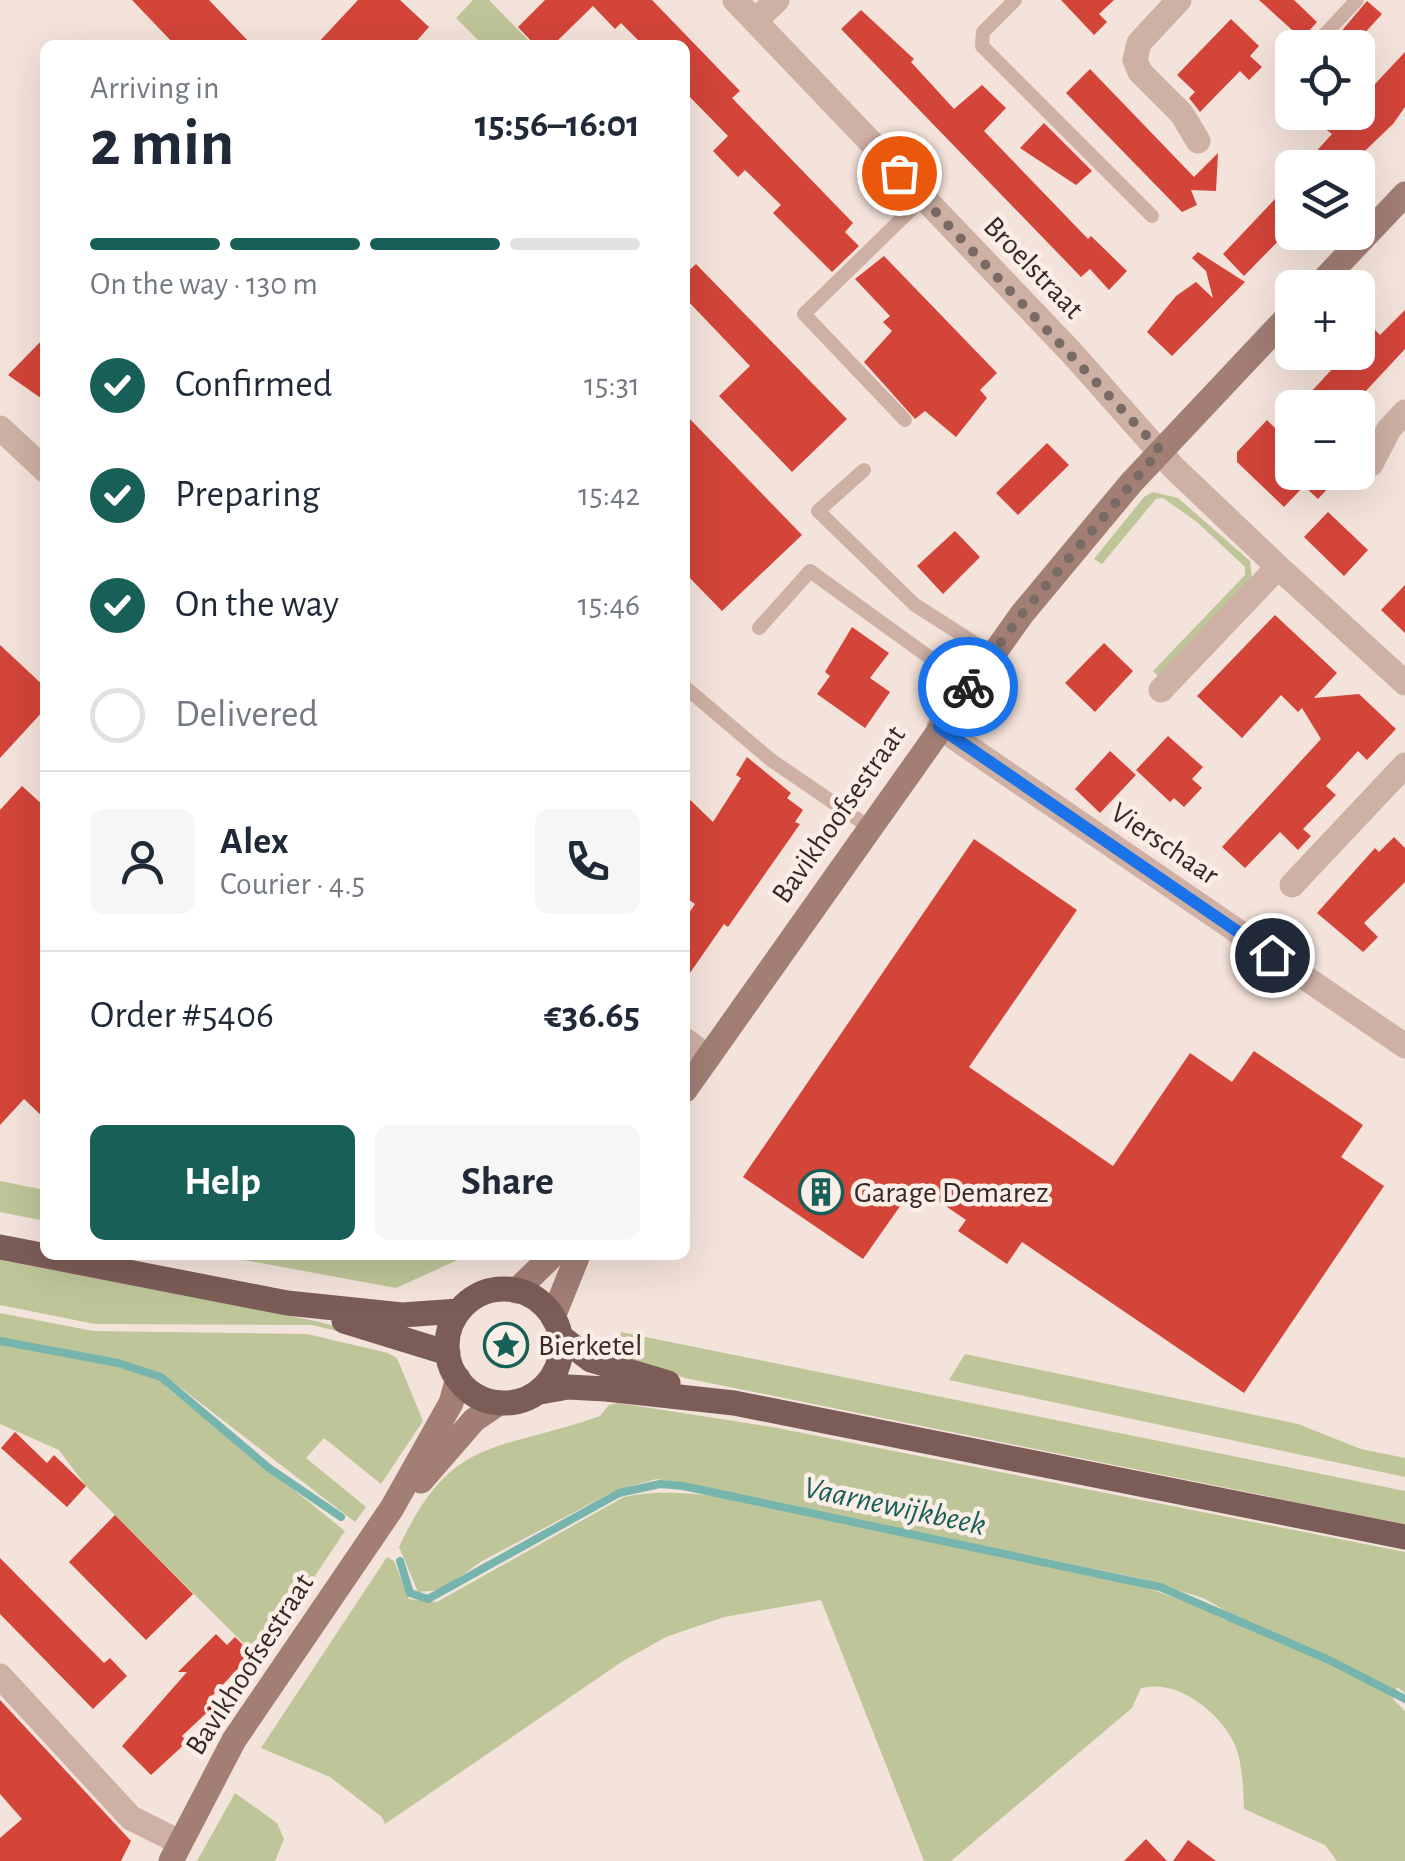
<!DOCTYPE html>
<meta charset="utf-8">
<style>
:root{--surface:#fff;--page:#f6f6f7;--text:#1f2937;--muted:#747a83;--line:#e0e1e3;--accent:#175f57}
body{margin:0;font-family:"Alegreya Sans",sans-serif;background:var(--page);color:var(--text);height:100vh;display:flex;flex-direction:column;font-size:38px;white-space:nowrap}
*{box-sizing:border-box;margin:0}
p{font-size:32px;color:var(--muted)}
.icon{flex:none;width:55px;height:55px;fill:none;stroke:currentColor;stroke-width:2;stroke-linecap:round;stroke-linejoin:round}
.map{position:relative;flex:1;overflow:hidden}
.drawer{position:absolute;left:40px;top:40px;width:650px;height:1220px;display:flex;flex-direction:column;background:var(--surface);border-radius:15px;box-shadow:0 10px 40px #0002}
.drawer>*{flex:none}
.controls{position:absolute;left:1275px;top:30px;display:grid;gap:20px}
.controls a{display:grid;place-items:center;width:100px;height:100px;border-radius:15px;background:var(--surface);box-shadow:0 10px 40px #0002;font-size:50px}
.pin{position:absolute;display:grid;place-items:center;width:85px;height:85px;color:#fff;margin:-42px;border:5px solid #fff;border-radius:50%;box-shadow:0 2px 10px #0007}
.courier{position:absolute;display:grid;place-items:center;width:100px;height:100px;margin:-50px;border:8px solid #1a73e8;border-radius:50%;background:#fff;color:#222;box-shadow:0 2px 12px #0007}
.headline em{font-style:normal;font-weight:700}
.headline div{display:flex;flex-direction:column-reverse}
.headline{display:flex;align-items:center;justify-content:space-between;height:170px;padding:0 50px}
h1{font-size:65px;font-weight:700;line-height:75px}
.bar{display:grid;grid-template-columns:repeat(4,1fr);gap:15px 10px;align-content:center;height:120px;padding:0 50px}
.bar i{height:12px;border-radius:8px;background:var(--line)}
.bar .current{background:var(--accent)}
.bar p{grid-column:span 4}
.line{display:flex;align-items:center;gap:25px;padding:0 50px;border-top:2px solid var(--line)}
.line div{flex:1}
.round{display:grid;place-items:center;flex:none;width:105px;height:105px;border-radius:15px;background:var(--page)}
ol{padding:0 50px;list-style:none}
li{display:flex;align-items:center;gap:30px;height:110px}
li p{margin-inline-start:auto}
li .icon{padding:10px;border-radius:50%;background:var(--accent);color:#fff;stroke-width:4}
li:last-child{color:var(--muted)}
li i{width:55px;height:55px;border:5px solid var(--line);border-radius:50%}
.cta{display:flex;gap:20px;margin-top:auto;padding:20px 50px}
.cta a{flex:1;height:115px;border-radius:15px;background:var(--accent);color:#fff;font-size:40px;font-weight:700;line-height:115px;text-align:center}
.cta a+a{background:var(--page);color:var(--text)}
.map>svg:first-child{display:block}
</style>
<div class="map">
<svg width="1405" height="1861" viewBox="0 0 1405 1861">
<rect width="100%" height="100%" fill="#f4e3da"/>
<!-- green -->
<path fill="#bec598" d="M473,0H489L533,45H483L456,18Z
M1153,492L1178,498L1250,561L1252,579L1160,678L1153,671L1245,575V567L1197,522L1163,498L1156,499L1102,564L1094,559L1144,497Z
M0,1181L45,1190V1221L0,1212Z
M217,1255L462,1258L396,1288Z
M0,1260L316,1321L393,1341L391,1344L312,1325L95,1324L0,1305Z
M0,1313L93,1331L307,1334L388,1353L397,1358L423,1421L381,1484L324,1438L306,1458L366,1507L355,1522L172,1381L166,1387L345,1531L259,1659L86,1486L59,1450L0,1424Z
M621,1332L1405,1491V1524L685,1378L617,1354Z
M965,1354L1298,1424L1361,1449L1405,1458V1477L949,1380Z
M618,1403L772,1427L1405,1552V1693L1397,1687L1393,1699L1405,1711V1861H1337L1325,1845L1244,1809C1243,1787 1243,1759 1232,1739C1215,1709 1177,1679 1141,1688L1132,1708L951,1861H924L821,1600L724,1617L666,1637L623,1661L385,1824L382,1817L330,1777L261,1748L387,1557L394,1561L409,1599L437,1602L624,1497C698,1481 798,1514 872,1529C989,1553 1118,1566 1225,1620L1230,1613L1203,1598L1139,1578L657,1479L616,1490L482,1561L441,1590L418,1592L399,1547C452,1434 496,1453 600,1416L609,1405Z
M235,1793L277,1823L284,1839L275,1861H197Z"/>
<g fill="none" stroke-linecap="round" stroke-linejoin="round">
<!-- stream -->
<path stroke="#75b5ad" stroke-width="8" d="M0,1341L118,1363L161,1377L269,1468L341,1517
M400,1561L410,1593L428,1599L619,1493L660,1484L683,1486L1160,1587L1329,1660L1405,1699"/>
</g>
<!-- building -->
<path fill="#d34439" d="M132,0H209L252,45H175Z
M358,0H400L429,27L413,45H316Z
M545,0H652L740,91L732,98L853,223L845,232L859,246L832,272L773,213L781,205L745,170L738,177L713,151L728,136L685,92V45H643L621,23L615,29L593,6L553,45H535L518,27Z
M1061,0H1114L1099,14L1107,22L1094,35Z
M1259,0H1294L1317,22L1302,39Z
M1367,1L1382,14L1351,48H1327Z
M861,10L914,59L911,62L954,109L982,85L1006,108L984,131L1088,239L1091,236L1127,271L1109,290L1090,269L1081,277L841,29Z
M1231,19L1259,46L1250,56L1262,67L1249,80L1240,71L1200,112L1189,98L1195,92L1177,75Z
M1405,52V107L1393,124L1347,168H1301L1332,134L1324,128L1339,112H1358V93L1371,80L1375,84Z
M1090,69L1194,177L1218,153L1216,191L1191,190L1197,205L1182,212L1066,93Z
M1044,123L1092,171L1076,185L1020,148Z
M1292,181V227L1244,276L1223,254Z
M1198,252L1245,282L1172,356L1147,332L1176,296L1196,282L1213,298L1206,271L1192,258Z
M884,256L997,373L980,390L987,398L956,437L925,411L915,419L864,362L892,331L883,322L890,316L855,279Z
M696,264L847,419L792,472L719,396L750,366L685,298V274Z
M1405,310V349L1350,408H1296L1348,352H1358V313L1380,335Z
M45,337V401L8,375Z
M685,414L802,535L722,611L685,573Z
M1267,420L1292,445V472H1321L1332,484L1318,499L1304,486L1284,507L1237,462V452Z
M1047,443L1069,465L1018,515L996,493Z
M1328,512L1368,550L1344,576L1304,537Z
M955,531L980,557L943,594L917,566Z
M1405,585V633L1381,610Z
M1275,615L1337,673L1314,698L1359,694L1396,729L1367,760L1358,751L1326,786L1336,795L1303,829L1311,836L1298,850L1280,832L1245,868L1222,847L1321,739L1302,708L1298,712L1281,695L1242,738L1197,696Z
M852,627L889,653L870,678L890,692L865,728L817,694L830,676L825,672Z
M1104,643L1133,671L1095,712L1065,683Z
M0,645L45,687V709L0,758Z
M1168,736L1203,767L1192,779L1202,788L1184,807L1174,798L1170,802L1136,770Z
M1110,751L1136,775L1100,813L1075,789Z
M747,757L791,793L787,798L803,810L795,822L800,824L728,927L724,924L685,980V919L695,904L685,897V795L713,822L741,778L736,775Z
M22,786L45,807V1119L24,1099L0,1125V810Z
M1394,837L1405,848V882L1364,923L1378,937L1363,952L1317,913L1375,848L1379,852Z
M974,839L1077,910L969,1067L1113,1166L1190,1053L1232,1082L1254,1051L1363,1125L1341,1157L1384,1186L1244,1393L1022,1242L1007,1264L958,1231L966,1220L915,1185L863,1259L743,1177Z
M15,1432L47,1463L54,1455L86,1486L67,1507L1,1448Z
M115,1515L193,1594L146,1640L69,1562Z
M0,1558L104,1663L110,1658L127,1676L93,1709L0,1614Z
M216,1634L227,1645L235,1637L252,1654L211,1697L217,1703L182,1736L187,1742L151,1775L122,1746L187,1672H178Z
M0,1700L131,1841L121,1861H0V1838L22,1819L0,1794Z
M1146,1839L1167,1861H1124Z
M1188,1840L1216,1861H1173Z"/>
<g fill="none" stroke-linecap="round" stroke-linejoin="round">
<!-- lane -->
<path stroke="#ceb0a4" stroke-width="14" d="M1015,0L983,32L982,46L1152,216
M1312,48L1357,0
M905,420L804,314L923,198
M864,470L818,511L915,605L992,654
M759,628L810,571L969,686
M685,687L771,760L869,827"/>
<!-- street -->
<path stroke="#ceb0a4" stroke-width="25" d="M735,0L1071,352L1173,467L1278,567L1161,690
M1179,0L1139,43L1135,60L1140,72L1182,114L1198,141
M755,21L777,0
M0,428L45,470
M1371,464L1389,429L1405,412
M1278,567L1405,683
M939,727L1405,1046
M1292,885L1405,765
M685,1040L708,1057
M0,1676L131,1818L179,1842"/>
<!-- secondary -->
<path stroke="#a27e75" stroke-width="25" d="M1316,288L1405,194
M685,1090L1022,614L1131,483L1292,312
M516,1291L553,1255
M553,1317L578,1255
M421,1481L474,1420L499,1403
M171,1861L234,1740L392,1508L451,1403L458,1378"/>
<!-- primary -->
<path stroke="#7c5c56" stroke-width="25" d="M0,1247L287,1303L402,1315L459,1311
M447 1346a57 57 0 1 1 114 0a57 57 0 1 1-114 0Z
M344,1321L448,1353
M561,1337L591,1360L668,1383
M540,1392L568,1387L606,1389L734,1403L1405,1537"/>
</g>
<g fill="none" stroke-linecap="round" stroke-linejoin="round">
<!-- done -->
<path stroke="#7a6a66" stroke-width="10" stroke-dasharray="0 18" d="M899,173L1160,450L1022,614L968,687"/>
<!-- route -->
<path stroke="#1a73e8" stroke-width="12" d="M968,687L939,727L1272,955"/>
</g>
<!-- icons -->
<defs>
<symbol id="building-ring" viewBox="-11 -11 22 22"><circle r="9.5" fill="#fbeee7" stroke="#175f57" stroke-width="1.5"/><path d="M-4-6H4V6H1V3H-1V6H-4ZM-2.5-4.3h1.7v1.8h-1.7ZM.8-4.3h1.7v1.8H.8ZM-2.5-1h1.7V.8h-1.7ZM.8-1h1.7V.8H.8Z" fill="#175f57"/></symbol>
<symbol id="sight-ring" viewBox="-11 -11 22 22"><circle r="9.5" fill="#fbeee7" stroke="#175f57" stroke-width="1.5"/><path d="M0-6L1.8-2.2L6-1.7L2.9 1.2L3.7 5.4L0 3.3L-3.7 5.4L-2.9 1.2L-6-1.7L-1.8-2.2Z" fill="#175f57"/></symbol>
</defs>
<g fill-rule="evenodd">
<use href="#building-ring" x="796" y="1167" width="50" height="50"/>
<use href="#sight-ring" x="481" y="1320" width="50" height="50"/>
</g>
<g text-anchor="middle" stroke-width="9" stroke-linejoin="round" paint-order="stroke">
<!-- street labels -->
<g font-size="30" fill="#382927" stroke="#fbeee7">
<text transform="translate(1034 267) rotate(46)" y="10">Broelstraat</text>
<text transform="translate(838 814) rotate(-55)" y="10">Bavikhoofsestraat</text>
<text transform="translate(1165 843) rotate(34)" y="10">Vierschaar</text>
<text transform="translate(249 1664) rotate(-57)" y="10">Bavikhoofsestraat</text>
</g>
<!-- poi labels -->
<g font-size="30" fill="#382927" stroke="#fbeee7" text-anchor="start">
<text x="854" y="1202">Garage Demarez</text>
<text x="538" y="1355">Bierketel</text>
</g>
<!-- water labels -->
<g font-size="32" font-style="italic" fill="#175f57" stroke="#fbeee7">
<text transform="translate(895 1505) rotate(12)" y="11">Vaarnewijkbeek</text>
</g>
</g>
</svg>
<div class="controls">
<a><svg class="icon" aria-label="locate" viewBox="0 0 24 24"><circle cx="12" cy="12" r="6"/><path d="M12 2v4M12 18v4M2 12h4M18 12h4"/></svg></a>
<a><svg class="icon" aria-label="layers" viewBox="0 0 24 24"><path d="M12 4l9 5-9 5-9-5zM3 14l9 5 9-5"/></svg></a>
<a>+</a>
<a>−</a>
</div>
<div class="pin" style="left:899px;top:173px;background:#ea580c"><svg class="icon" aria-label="bag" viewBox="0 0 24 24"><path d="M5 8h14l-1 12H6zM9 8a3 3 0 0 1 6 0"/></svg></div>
<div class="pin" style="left:1272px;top:955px;background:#1f2937"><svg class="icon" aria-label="home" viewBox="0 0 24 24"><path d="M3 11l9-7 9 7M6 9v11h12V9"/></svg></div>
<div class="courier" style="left:968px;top:687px"><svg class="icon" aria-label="bike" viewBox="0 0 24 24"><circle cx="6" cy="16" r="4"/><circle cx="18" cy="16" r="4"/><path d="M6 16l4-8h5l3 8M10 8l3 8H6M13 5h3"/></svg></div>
<section class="drawer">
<div class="headline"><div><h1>2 min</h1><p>Arriving in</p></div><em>15:56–16:01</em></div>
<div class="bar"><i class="current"></i><i class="current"></i><i class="current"></i><i></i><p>On the way · 130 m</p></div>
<ol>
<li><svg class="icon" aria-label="check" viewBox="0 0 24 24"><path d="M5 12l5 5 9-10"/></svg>Confirmed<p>15:31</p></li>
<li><svg class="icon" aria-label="check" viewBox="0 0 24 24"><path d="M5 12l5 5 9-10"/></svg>Preparing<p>15:42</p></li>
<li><svg class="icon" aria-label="check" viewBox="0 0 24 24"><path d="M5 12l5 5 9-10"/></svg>On the way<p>15:46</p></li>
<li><i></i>Delivered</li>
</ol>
<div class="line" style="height:180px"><a class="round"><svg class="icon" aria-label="person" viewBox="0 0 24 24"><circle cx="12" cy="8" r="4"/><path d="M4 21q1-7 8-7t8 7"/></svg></a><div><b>Alex</b><p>Courier · 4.5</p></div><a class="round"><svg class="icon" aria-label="phone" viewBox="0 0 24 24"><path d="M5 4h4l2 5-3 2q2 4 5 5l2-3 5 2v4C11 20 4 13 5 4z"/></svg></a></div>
<div class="line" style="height:130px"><div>Order #5406</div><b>€36.65</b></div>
<div class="cta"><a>Help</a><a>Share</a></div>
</section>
</div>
